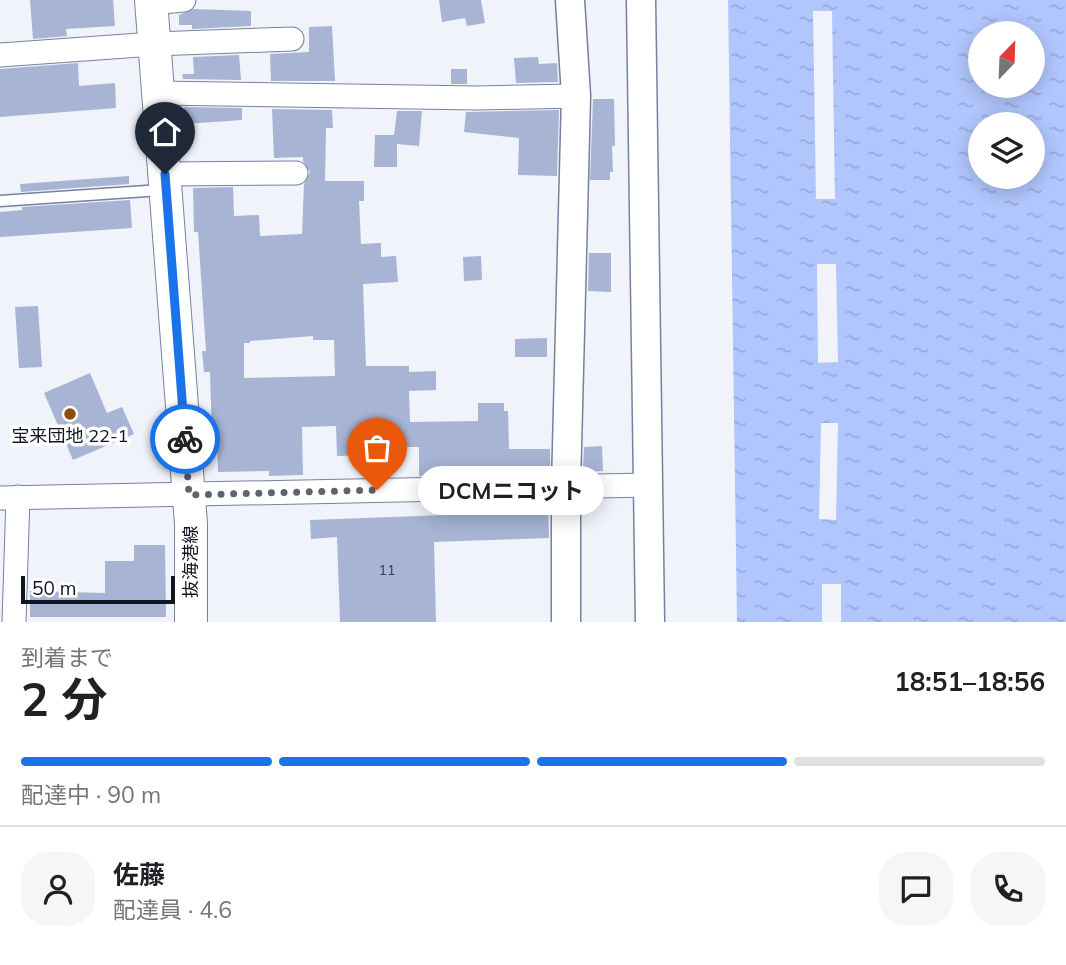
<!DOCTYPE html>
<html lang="ja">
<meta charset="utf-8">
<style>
:root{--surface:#fff;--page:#f6f6f6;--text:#202124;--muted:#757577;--line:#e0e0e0;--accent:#1a73e8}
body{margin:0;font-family:Mulish,"Noto Sans JP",sans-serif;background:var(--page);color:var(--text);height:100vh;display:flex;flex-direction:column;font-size:26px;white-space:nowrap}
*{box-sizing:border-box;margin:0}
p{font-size:23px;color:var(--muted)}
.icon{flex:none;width:38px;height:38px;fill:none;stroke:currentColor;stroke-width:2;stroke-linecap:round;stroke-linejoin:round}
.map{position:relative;height:622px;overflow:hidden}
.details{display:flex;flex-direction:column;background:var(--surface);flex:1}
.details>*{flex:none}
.needle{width:46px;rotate:23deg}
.tools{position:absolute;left:968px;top:21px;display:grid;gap:14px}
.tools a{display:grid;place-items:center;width:77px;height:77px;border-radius:50%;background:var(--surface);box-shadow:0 4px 18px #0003;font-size:35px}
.scale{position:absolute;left:21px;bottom:18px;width:154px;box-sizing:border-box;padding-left:7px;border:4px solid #111520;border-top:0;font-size:19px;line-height:24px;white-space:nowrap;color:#111520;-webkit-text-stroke:5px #fff;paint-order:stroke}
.pin{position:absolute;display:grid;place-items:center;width:60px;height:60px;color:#fff;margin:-72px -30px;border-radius:50% 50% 50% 0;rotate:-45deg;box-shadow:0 0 7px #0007}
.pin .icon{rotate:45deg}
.courier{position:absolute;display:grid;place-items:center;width:70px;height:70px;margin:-35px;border:5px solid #1a73e8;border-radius:50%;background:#fff;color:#222;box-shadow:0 2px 9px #0007}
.bubble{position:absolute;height:49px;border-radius:24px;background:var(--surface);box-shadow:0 4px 18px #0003;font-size:23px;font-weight:700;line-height:49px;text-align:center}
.head em{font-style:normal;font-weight:700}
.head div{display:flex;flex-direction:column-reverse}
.head{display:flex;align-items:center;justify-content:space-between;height:119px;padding:0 21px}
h1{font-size:46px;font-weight:700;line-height:52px}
.bar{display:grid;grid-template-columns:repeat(4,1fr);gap:10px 7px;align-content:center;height:84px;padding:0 21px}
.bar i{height:9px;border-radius:5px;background:var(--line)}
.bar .on{background:var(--accent)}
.bar p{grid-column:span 4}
.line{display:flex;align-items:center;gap:18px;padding:0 21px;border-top:2px solid var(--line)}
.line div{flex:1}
.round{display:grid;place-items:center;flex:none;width:74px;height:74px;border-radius:28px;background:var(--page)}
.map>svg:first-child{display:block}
</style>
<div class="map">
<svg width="1066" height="622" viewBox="0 0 1066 622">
<defs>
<pattern id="water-ripples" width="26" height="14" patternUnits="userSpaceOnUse" patternTransform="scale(1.75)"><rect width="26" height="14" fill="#b1c6fd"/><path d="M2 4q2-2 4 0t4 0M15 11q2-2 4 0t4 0" fill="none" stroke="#97a9d9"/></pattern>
</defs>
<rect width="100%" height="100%" fill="#f0f3fa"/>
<!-- water -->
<path fill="url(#water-ripples)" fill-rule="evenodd" d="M728,0H1066V622H737ZM980,33H1032V86H980ZM980,124H1032V177H980Z"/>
<!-- pier -->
<path fill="#f0f3fa" d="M813,11H832L835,199H816Z
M817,264H836L838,362L818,363Z
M821,423H838L836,520L819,519Z
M822,584H841V622H822Z"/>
<!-- building -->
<path fill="#a7b4d3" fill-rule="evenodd" d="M30,0H113L115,26L66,29L67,36L33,39Z
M439,0H481L485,23L467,26L465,18L442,22Z
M194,9L251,11V26L192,29V25H179V15Z
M332,26L335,81H271L270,54L309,52V27Z
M239,55L241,80L183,79L182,74H194L193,57Z
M538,57L539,64L557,63L558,82L516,83L514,58Z
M78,63L79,86L115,83L116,108L0,117V69Z
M451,69H467V84H451Z
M593,99H614L615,146H612L613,172H610V180H590Z
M184,107L242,108V120L185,124Z
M272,109L332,110L333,128H326L325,181H364V201H359L361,244L381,243V257L396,256L398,282L363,284L366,366H409V372L436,371V390L409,391L410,422L478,421V403H504V411H508L509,449H550V471L483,473V468H437V475L419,476V447H368V455L337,456L336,426L302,427L303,475L269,476V471L218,472L217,437H212L210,372H204L202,351H206L198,232H194L193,188L233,187L234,216L259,215L260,236L302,234L304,184L310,172L303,161V157L274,158ZM313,336V340H334L335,376L244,378V343H250V341Z
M559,110L557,176L518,175L519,138L464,132L466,112Z
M397,111H422L419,146L397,144V167H374L375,135H394Z
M129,176V184L21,192L20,184Z
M130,200L132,228L0,237V212L22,210V207Z
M589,253H611V292L588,291Z
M481,256L482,280L464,281L463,257Z
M38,306L42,367L19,368L15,307Z
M547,338V357H515V339Z
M90,373L107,413L122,407L134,434L73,460L44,393Z
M602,446L603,471L583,472L584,447Z
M548,505L549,538L434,542L436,622H340L337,537L311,539L310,520L445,515V511H466L465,507Z
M134,545H165L166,617H30V591L105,593V561H134Z"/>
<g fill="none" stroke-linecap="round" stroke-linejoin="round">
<defs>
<path id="service" d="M0,201L161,190"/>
<path id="minor" d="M151,3L184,0
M0,55L154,44L292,39
M158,93L477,98L576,96
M165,174L296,173
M0,498L648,485
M14,622L18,497"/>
<path id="tertiary" d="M641,0L650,622
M566,622V486L576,96L570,0"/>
<path id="secondary" d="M151,0L191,524V622"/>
</defs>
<!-- service casing -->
<use href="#service" stroke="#75819e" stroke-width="13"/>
<!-- minor casing -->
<use href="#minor" stroke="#75819e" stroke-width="25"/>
<!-- tertiary casing -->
<use href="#tertiary" stroke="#75819e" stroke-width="31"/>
<!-- secondary casing -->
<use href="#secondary" stroke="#75819e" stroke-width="34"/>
<!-- service -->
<use href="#service" stroke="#fff" stroke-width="10"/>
<!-- minor -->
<use href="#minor" stroke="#fff" stroke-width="23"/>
<!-- tertiary -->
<use href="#tertiary" stroke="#fff" stroke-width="28"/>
<!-- secondary -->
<use href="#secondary" stroke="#fff" stroke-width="32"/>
</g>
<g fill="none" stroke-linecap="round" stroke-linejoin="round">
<!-- done -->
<path stroke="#5f636c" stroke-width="7" stroke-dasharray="0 12.6" d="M185,439L189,495L377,490"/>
<!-- route -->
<path stroke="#1a73e8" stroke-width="9" d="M165,174L185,439"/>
</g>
<!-- markers -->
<circle fill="#8a4c0f" stroke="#fff" stroke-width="2.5" cx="70" cy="414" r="7"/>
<g text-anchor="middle" stroke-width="7" stroke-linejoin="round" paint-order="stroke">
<!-- number labels -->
<g font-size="14" fill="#363d4d">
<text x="387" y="575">11</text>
</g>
<!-- poi labels -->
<g font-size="18" fill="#111520" stroke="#fff">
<text x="70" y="442">宝来団地 22-1</text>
</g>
<!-- street labels -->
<g font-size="18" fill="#111520" stroke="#fff">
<text transform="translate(191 562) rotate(-90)" y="6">抜海港線</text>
</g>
</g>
</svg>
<div class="tools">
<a><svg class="needle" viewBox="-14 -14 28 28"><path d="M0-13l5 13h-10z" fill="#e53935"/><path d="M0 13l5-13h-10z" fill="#757577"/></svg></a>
<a><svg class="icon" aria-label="layers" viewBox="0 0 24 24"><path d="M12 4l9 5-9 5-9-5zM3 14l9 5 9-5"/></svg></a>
</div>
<div class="scale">50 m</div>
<div class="pin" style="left:377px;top:490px;background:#ea580c"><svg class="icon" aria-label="bag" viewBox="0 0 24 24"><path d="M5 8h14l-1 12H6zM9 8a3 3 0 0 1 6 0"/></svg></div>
<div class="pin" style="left:165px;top:174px;background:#1f2937"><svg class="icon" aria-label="home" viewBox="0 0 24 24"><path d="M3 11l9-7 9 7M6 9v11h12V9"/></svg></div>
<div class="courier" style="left:185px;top:439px"><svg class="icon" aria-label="bike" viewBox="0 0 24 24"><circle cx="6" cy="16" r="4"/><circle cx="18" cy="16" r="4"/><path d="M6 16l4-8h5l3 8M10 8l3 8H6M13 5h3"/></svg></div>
<div class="bubble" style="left:418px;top:466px;width:186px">DCMニコット</div>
</div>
<section class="details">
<div class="head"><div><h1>2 分</h1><p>到着まで</p></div><em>18:51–18:56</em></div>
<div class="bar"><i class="on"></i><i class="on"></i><i class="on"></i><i></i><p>配達中 · 90 m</p></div>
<div class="line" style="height:126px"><a class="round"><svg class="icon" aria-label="person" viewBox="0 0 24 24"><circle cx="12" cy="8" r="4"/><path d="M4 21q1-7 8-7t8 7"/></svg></a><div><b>佐藤</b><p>配達員 · 4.6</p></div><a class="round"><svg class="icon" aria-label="chat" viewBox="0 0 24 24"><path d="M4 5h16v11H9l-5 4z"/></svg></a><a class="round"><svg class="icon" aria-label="phone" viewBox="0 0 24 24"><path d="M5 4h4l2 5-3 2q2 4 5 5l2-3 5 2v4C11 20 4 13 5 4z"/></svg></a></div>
</section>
